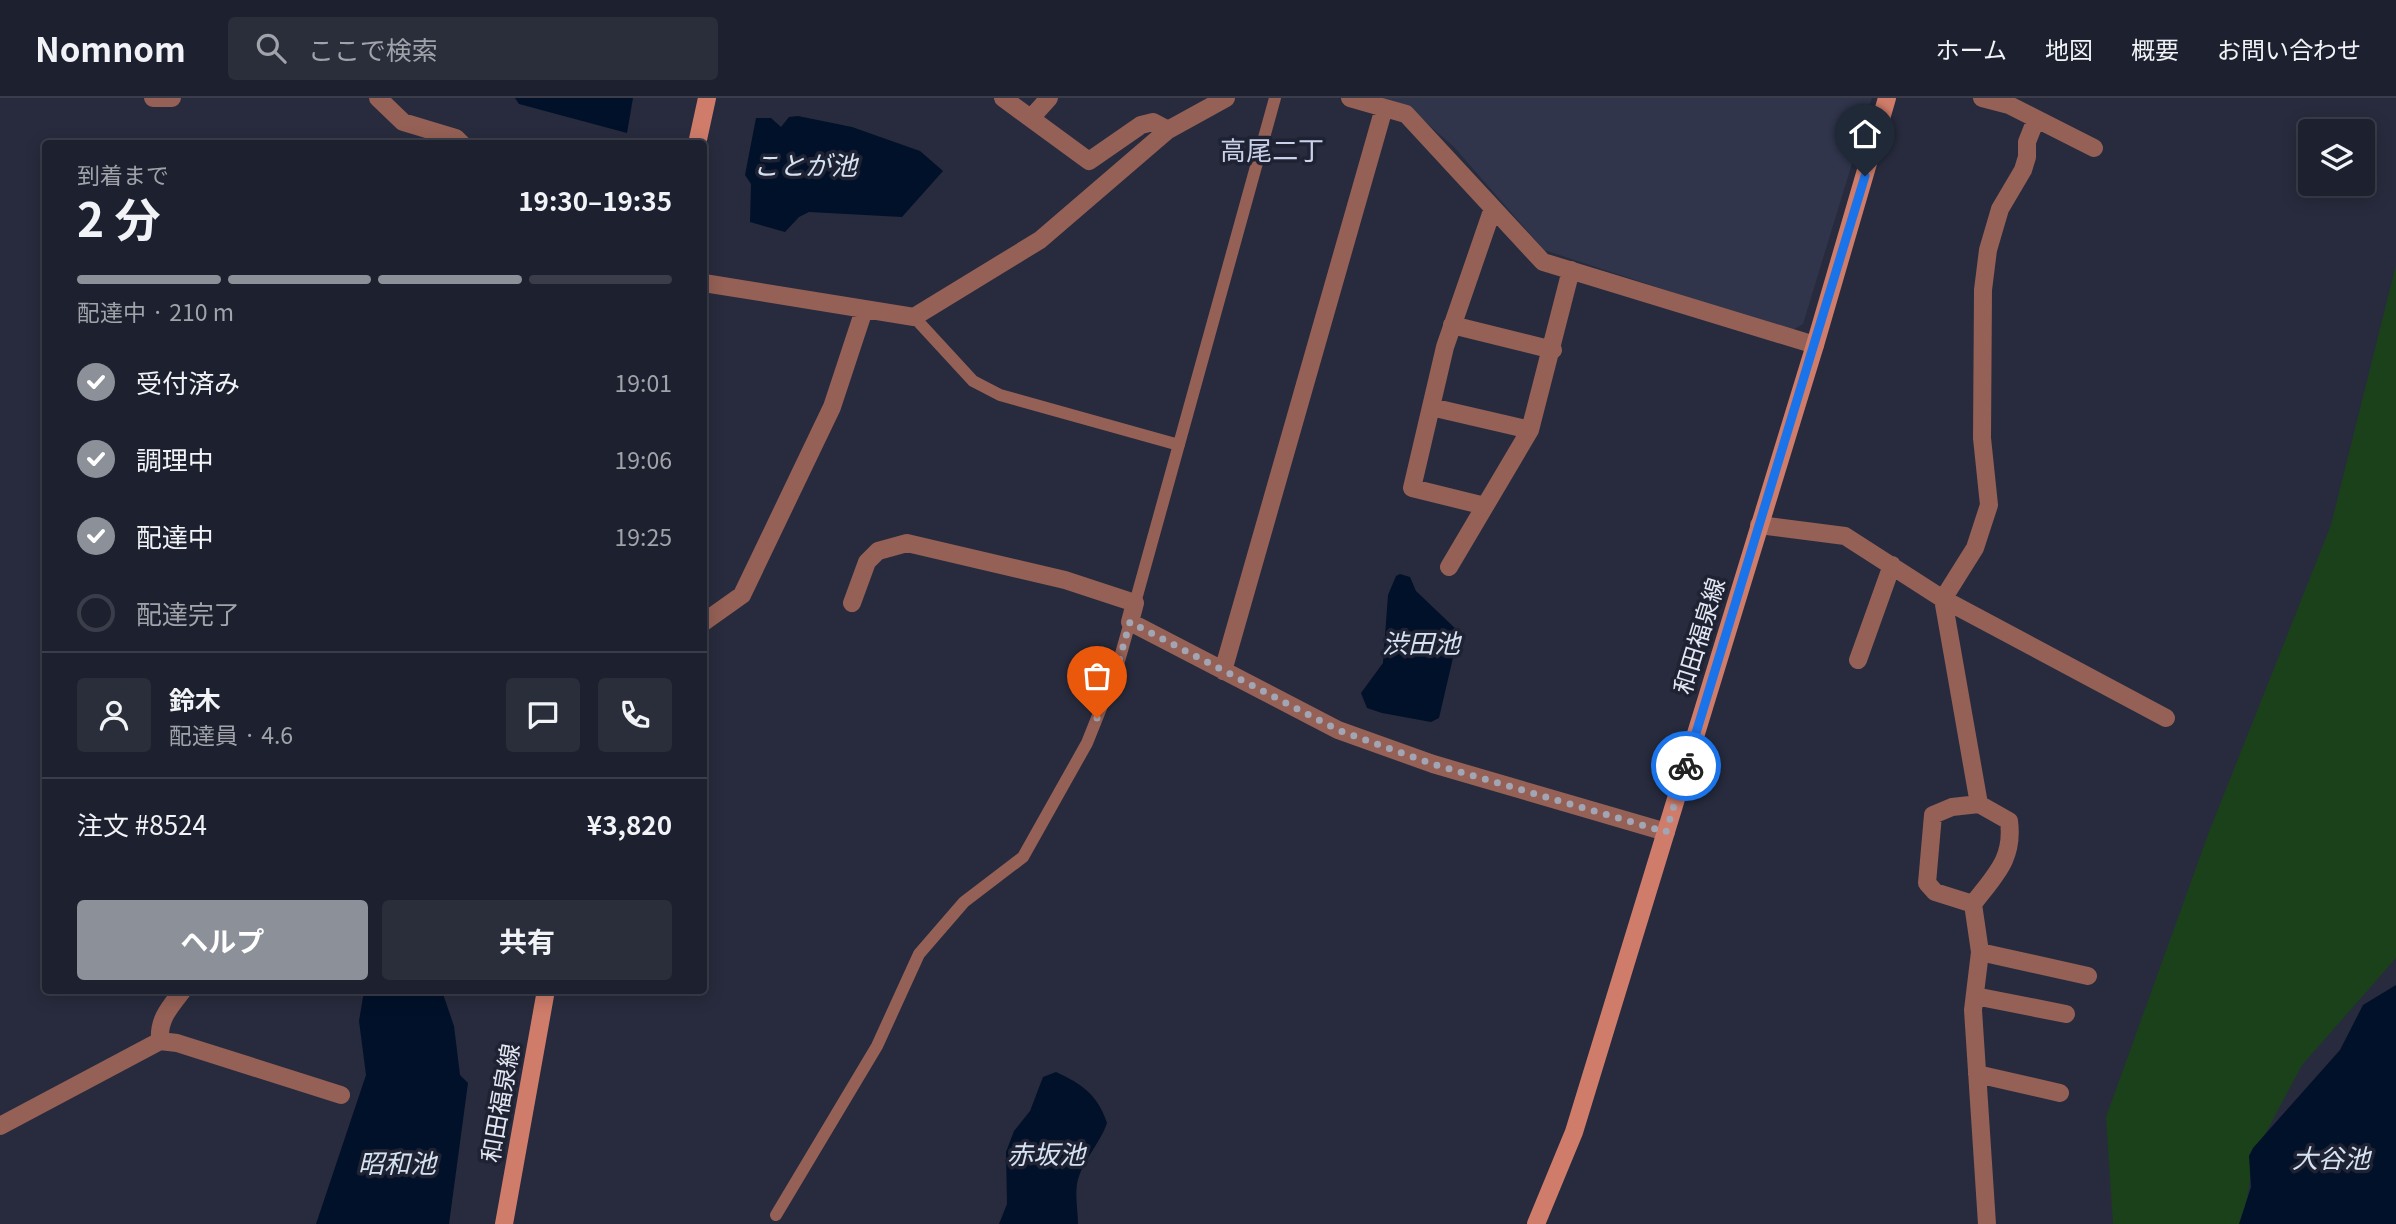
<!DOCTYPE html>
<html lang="ja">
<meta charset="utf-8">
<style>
:root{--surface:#1d202e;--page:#2a2d3a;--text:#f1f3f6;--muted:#a0a3aa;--line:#3b3e4a;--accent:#8c9099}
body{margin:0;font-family:Georgia,"Noto Sans JP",serif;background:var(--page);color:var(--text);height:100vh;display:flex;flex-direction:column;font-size:26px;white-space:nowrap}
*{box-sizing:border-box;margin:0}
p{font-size:23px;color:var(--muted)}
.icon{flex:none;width:38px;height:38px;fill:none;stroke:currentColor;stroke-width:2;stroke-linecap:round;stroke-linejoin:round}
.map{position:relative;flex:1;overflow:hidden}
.side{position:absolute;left:42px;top:42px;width:665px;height:854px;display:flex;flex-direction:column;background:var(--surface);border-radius:7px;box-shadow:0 4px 18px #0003,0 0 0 2px var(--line)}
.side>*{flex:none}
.tools{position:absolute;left:2298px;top:21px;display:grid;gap:14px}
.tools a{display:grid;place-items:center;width:77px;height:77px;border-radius:7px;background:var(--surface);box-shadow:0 4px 18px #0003,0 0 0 2px var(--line);font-size:35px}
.pin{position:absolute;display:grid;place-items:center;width:60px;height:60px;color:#fff;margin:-72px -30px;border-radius:50% 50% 50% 0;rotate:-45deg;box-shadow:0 0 7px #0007}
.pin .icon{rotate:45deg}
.courier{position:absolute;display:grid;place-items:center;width:70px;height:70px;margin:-35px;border:5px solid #1a73e8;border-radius:50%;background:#fff;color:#222;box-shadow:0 2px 9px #0007}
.overview em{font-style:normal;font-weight:700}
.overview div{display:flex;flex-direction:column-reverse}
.overview{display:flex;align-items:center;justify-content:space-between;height:119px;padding:0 35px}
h1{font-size:46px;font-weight:700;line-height:52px}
.bar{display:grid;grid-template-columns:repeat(4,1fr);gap:10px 7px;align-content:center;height:84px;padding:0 35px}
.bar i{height:9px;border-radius:5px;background:var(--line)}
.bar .on{background:var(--accent)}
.bar p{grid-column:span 4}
.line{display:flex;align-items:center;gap:18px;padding:0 35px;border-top:2px solid var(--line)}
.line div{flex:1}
.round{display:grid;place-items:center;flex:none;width:74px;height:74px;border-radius:7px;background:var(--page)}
ol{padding:0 35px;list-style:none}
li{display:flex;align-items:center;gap:21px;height:77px}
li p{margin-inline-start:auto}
li .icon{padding:7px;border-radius:50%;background:var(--accent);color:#fff;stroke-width:4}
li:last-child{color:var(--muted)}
li i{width:38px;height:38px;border:4px solid var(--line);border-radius:50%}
.cta{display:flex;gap:14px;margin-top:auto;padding:14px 35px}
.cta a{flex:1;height:80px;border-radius:7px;background:var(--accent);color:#fff;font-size:28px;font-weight:700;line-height:80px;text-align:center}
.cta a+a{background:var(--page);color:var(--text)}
header{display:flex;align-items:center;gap:42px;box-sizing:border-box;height:98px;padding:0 35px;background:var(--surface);border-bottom:2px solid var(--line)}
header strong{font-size:33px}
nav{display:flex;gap:38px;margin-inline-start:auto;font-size:24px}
.search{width:490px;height:63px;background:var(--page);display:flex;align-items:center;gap:18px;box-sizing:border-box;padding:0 24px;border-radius:7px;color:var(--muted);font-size:26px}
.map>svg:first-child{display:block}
</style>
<header>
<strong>Nomnom</strong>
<div class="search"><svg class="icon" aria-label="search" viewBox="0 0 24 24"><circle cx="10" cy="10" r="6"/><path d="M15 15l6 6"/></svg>ここで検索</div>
<nav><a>ホーム</a><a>地図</a><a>概要</a><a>お問い合わせ</a></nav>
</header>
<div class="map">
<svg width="2396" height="1126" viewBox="0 0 2396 1126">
<rect width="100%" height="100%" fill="#272b3d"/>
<!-- built -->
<path fill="#30354c" d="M1380,0H1872L1803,226L1791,233L1544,152L1454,49L1406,7Z"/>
<!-- green -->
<path fill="#1b411a" d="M2396,167V860L2302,967L2254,1057L2243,1126H2113L2106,1019L2209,734L2331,427Z"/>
<!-- water -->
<path fill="#001129" d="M515,0H633L627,35L519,6Z
M798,18L852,29L920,53L943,73L902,119L809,114L799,119L785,134L750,124L751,86L745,77L756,20H771L781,29L789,19Z
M1400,476L1410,479L1416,493L1459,534L1439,620L1431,624L1382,615L1367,610L1361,595L1383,565L1388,497L1396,478Z
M2396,887V1126H2239L2251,1089L2249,1058L2253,1050L2340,952L2363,907Z
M364,893H442L454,928L460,977L468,985L449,1126H316L366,977L359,923Z
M1056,974C1082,986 1098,997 1107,1025C1100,1046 1081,1064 1077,1086C1075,1099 1078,1113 1078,1126H999L1007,1106L1006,1054L1014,1033L1030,1013L1043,979Z"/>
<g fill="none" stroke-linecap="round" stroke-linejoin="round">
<!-- service -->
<path stroke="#956055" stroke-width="12" d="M914,219L973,283L1000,297L1179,347
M1135,505L1275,0
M776,1117L877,948L919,856L964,804L1023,759L1087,645L1117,570L1130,524"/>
<!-- minor -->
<path stroke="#956055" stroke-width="18" d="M153,0H172
M378,0L403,24L456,40L462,46
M1003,0L1089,63L1141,27L1153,24L1168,32
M1350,0L1406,16L1543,164L1815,247
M1982,0L2009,7L2094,50
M1031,20L1049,0
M704,185L914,219L1040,142L1168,32L1226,0
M1452,227L1553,252
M1431,309L1530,332
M1485,408L1412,390L1445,249L1493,110
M1759,427L1845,438L1943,501L2166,620
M1449,469L1530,332L1571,172
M852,505L867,464L878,453L907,445L1065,482L1135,505L1130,524L1338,632L1433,666L1666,734
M704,524L742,497L832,309L864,212
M1858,562L1892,467
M1223,573L1384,10
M1973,806L1935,794L1927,785L1933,717L1952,709L1979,706
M1980,854L2088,878
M1975,898L2066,916
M160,943C158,921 170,909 183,892
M1977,976L2060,995
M0,1028L160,943L177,945L341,997
M1987,1126L1973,912L1980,854L1973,806C1995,777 2014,761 2009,723L1979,706L1943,501L1975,450L1989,407L1982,340L1983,192L1988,152L2000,111L2023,72L2027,59V44L2036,21"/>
<!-- secondary -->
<path stroke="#cf7c6a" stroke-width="18" d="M697,46L707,0
M504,1126L546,892
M1536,1126L1574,1034L1815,247L1887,0"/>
</g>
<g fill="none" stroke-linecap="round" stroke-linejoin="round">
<!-- done -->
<path stroke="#a2a5b3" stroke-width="7" stroke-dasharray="0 12.6" d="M1097,620L1117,570L1130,524L1338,632L1433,666L1666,734L1686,668"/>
<!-- route -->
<path stroke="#1a73e8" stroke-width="9" d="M1686,668L1865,78"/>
</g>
<g text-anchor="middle" stroke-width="7" stroke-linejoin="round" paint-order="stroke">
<!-- street labels -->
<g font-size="24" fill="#e4e7f2" stroke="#1e2232">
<text transform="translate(1700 538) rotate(-73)" y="8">和田福泉線</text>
<text transform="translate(501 1005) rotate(-80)" y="8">和田福泉線</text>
</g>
<!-- neighbourhood labels -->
<g font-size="26" fill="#cbd1e8" stroke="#1e2232">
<text x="1272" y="62">高尾二丁</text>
</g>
<!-- water labels -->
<g font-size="26" font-style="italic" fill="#d4e2f1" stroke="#1e2232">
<text x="805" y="77">ことが池</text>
<text x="1421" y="555">渋田池</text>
<text x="1046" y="1066">赤坂池</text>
<text x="2331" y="1070">大谷池</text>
<text x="397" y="1075">昭和池</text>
</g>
</g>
</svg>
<div class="tools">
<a><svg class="icon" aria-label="layers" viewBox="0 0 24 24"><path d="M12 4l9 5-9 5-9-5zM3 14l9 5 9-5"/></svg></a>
</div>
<div class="pin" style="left:1097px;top:620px;background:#ea580c"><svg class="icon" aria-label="bag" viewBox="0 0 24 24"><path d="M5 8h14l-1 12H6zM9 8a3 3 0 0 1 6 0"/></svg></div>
<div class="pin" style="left:1865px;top:78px;background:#1f2937"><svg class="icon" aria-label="home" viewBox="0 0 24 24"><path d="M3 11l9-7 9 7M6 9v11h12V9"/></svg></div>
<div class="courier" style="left:1686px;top:668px"><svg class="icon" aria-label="bike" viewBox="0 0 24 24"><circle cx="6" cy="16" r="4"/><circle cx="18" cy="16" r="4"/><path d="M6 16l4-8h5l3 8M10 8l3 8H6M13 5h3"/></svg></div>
<section class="side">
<div class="overview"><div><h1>2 分</h1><p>到着まで</p></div><em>19:30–19:35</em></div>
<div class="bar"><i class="on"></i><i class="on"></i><i class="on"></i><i></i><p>配達中 · 210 m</p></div>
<ol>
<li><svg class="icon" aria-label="check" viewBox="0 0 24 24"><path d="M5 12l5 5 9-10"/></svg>受付済み<p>19:01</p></li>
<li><svg class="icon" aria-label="check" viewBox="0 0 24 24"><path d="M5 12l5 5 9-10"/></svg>調理中<p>19:06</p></li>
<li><svg class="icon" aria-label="check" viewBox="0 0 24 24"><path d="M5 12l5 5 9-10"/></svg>配達中<p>19:25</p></li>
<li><i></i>配達完了</li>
</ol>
<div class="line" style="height:126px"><a class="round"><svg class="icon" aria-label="person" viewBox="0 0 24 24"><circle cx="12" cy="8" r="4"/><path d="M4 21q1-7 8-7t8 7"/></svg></a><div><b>鈴木</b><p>配達員 · 4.6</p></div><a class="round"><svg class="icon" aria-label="chat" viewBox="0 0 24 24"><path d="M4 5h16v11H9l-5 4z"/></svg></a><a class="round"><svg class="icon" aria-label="phone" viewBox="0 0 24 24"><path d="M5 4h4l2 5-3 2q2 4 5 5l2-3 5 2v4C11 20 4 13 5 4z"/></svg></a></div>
<div class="line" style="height:91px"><div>注文 #8524</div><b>¥3,820</b></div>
<div class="cta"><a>ヘルプ</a><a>共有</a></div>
</section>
</div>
